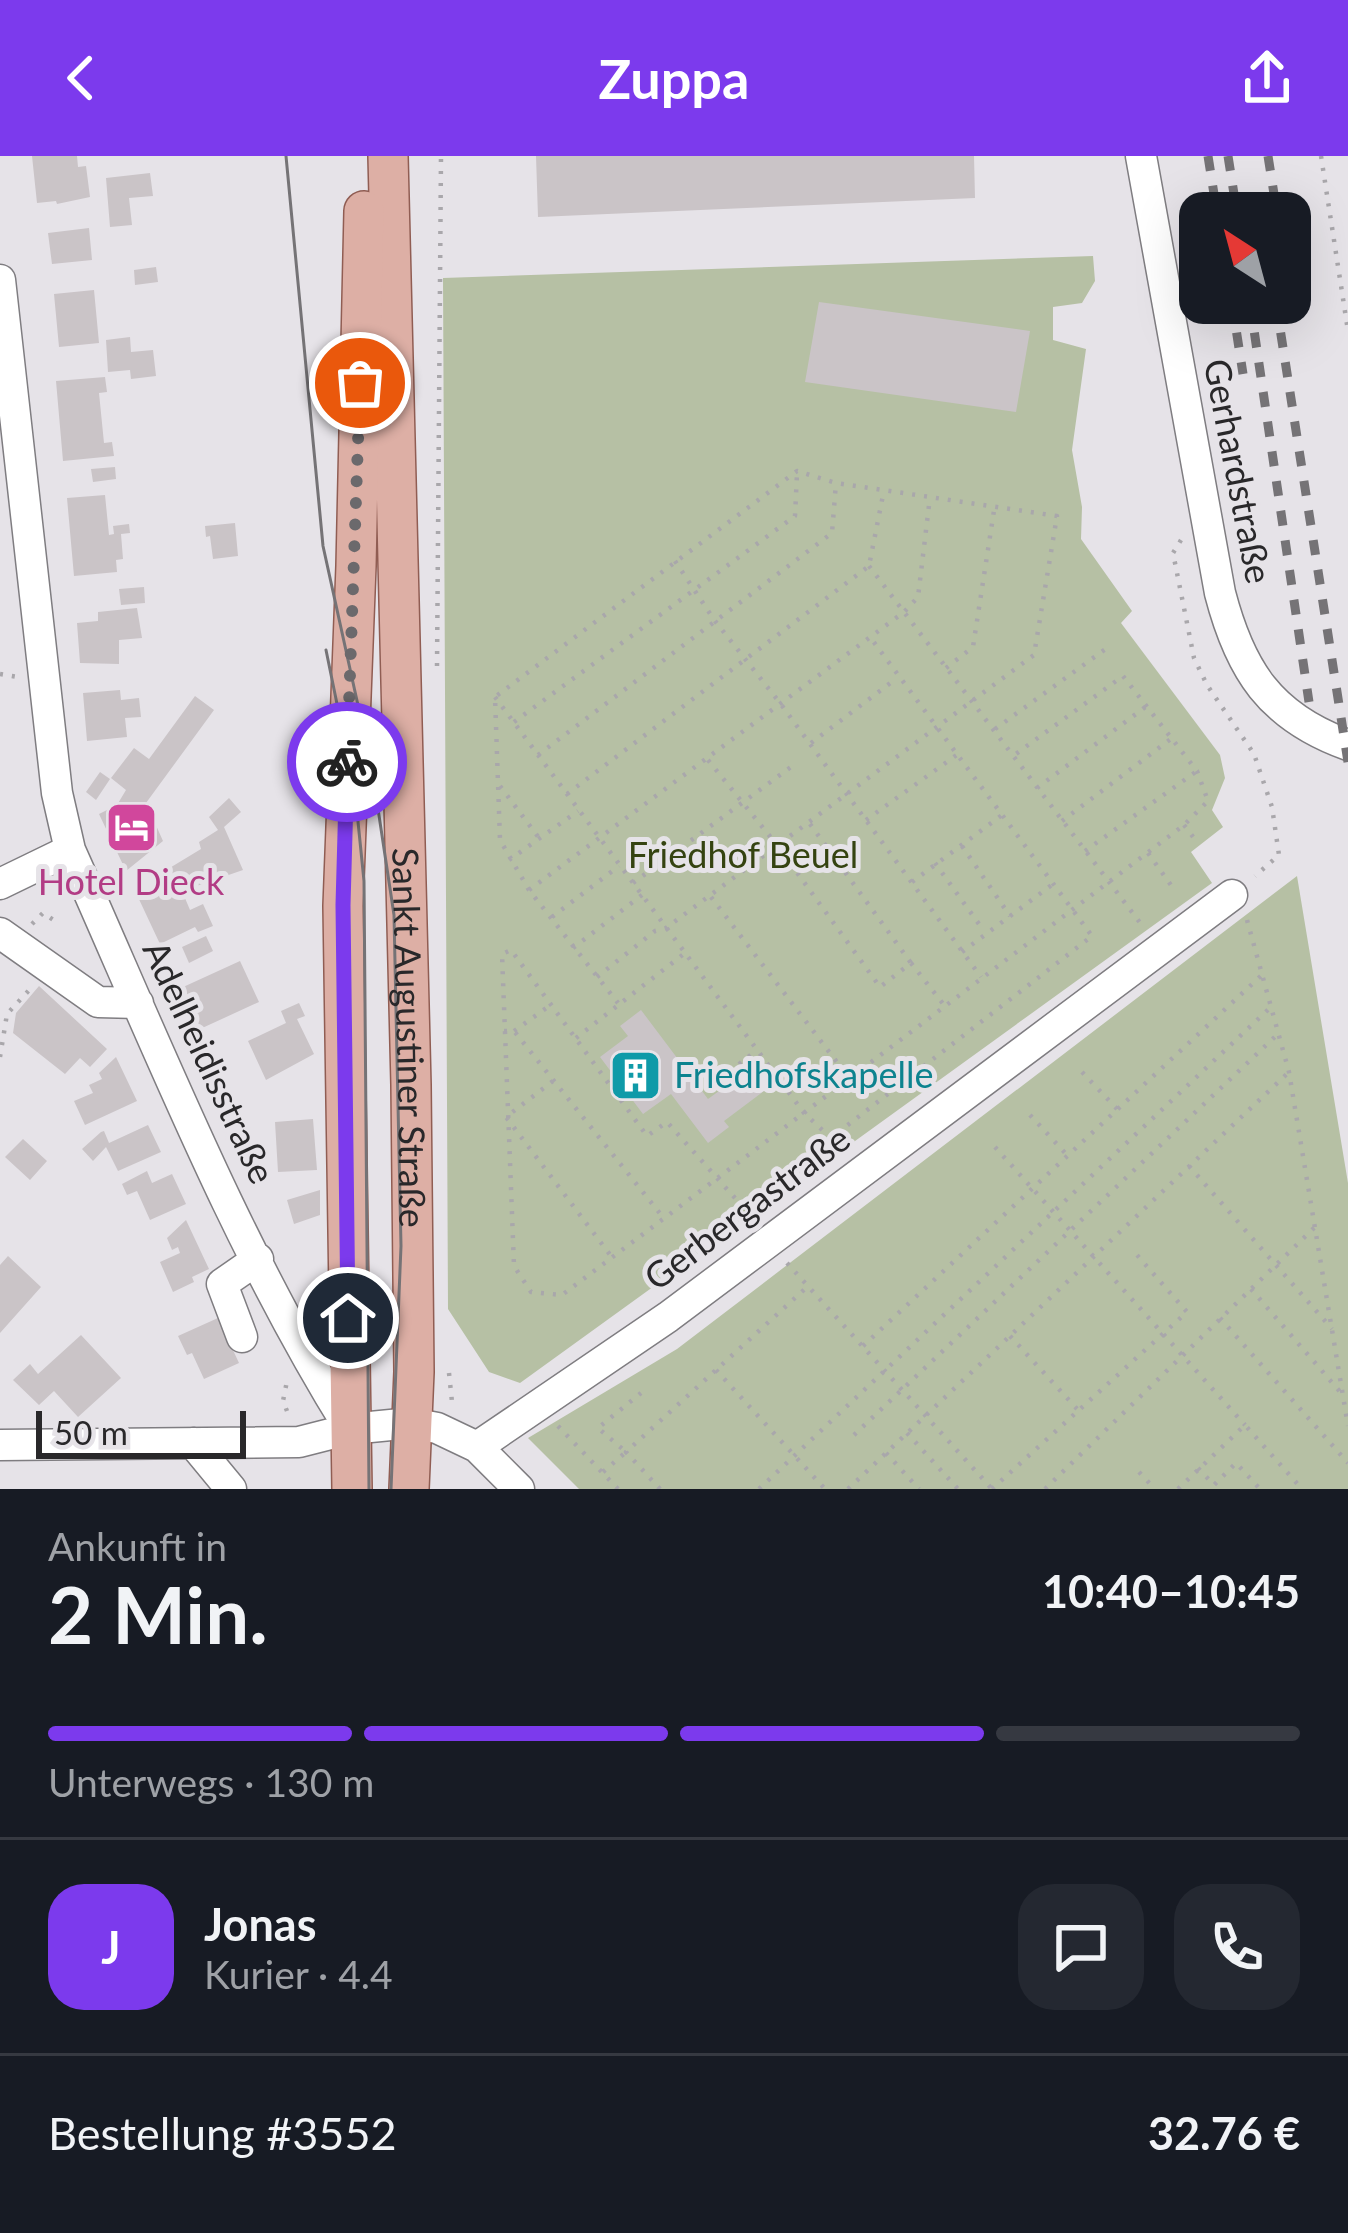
<!DOCTYPE html>
<html lang="de">
<meta charset="utf-8">
<style>
:root{--surface:#171b24;--page:#242831;--text:#f1f3f6;--muted:#9ea1a6;--line:#363941;--accent:#7c3aed}
body{margin:0;font-family:Lato,sans-serif;background:var(--page);color:var(--text);height:100vh;display:flex;flex-direction:column;font-size:45px;white-space:nowrap}
*{box-sizing:border-box;margin:0}
p{font-size:39px;color:var(--muted)}
.icon{flex:none;width:66px;height:66px;fill:none;stroke:currentColor;stroke-width:2;stroke-linecap:round;stroke-linejoin:round}
.map{position:relative;height:1333px;overflow:hidden}
.sheet{display:flex;flex-direction:column;background:var(--surface);flex:1}
.sheet>*{flex:none}
.needle{width:78px;rotate:324deg}
.controls{position:absolute;left:1179px;top:36px;display:grid;gap:24px}
.controls a{display:grid;place-items:center;width:132px;height:132px;border-radius:24px;background:var(--surface);box-shadow:0 12px 48px #0002;font-size:60px}
.scale{position:absolute;left:36px;bottom:30px;width:210px;box-sizing:border-box;padding-left:12px;border:6px solid #29282a;border-top:0;font-size:33px;line-height:42px;white-space:nowrap;color:#29282a;-webkit-text-stroke:9px #e6e3e8;paint-order:stroke}
.pin{position:absolute;display:grid;place-items:center;width:102px;height:102px;color:#fff;margin:-51px;border:6px solid #fff;border-radius:50%;box-shadow:0 3px 12px #0007}
.courier{position:absolute;display:grid;place-items:center;width:120px;height:120px;margin:-60px;border:9px solid #7c3aed;border-radius:50%;background:#fff;color:#222;box-shadow:0 3px 15px #0007}
.overview em{font-style:normal;font-weight:700}
.overview div{display:flex;flex-direction:column-reverse}
.overview{display:flex;align-items:center;justify-content:space-between;height:204px;padding:0 48px}
h1{font-size:78px;font-weight:700;line-height:90px}
.bar{display:grid;grid-template-columns:repeat(4,1fr);gap:18px 12px;align-content:center;height:144px;padding:0 48px}
.bar i{height:15px;border-radius:9px;background:var(--line)}
.bar .selected{background:var(--accent)}
.bar p{grid-column:span 4}
.line{display:flex;align-items:center;gap:30px;padding:0 48px;border-top:3px solid var(--line)}
.line div{flex:1}
.round{display:grid;place-items:center;flex:none;width:126px;height:126px;border-radius:36px;background:var(--page)}
header{display:flex;justify-content:space-between;align-items:center;height:156px;padding:0 48px;background:var(--accent);color:#fff;font-size:54px;font-weight:700}
.map>svg:first-child{display:block}
</style>
<header><svg class="icon" aria-label="back" viewBox="0 0 24 24"><path d="M15 5l-7 7 7 7"/></svg>Zuppa<svg class="icon" aria-label="share" viewBox="0 0 24 24"><path d="M12 15V3M7 8l5-5 5 5M5 13v7h14v-7"/></svg></header>
<div class="map">
<svg width="1348" height="1333" viewBox="0 0 1348 1333">
<rect width="100%" height="100%" fill="#e6e3e8"/>
<!-- green -->
<path fill="#b6c0a4" d="M1093,100L1095,125L1082,147L1053,151V184L1086,193L1072,294L1082,351L1081,383L1132,455L1121,467L1220,599L1225,622L1212,654L1223,671L1191,696L1212,727L520,1227L489,1216L448,1153L443,122Z
M1297,720L1348,1027V1333H579L528,1282L677,1193Z"/>
<!-- building -->
<path fill="#cac4c7" d="M32,0H77L78,11L86,10L90,41L57,48L56,45L37,47Z
M536,0H974L975,42L538,61Z
M150,17L153,40L129,42L132,69L110,71L106,22Z
M89,72L92,104L52,108L48,77Z
M156,111L158,126L135,129L134,114Z
M94,134L99,187L59,191L54,138Z
M819,146L1030,175L1016,256L805,226Z
M130,181L131,196L153,194L156,220L131,223L130,214L108,216L106,184Z
M105,221L107,236L99,237L104,287L112,286L114,300L63,305L56,225Z
M115,311L116,323L93,326L91,313Z
M105,339L109,379L114,378L113,370L129,368L130,377L121,378L123,403L116,404L117,416L74,420L67,342Z
M235,367L238,400L213,403L210,380L206,381L205,370Z
M144,431L145,447L121,449L119,433Z
M137,452L142,482L119,484V508L80,507L77,467L98,465V456Z
M120,534L121,544L139,542L141,561L125,562L127,581L87,585L83,537Z
M195,540L214,554L146,647L163,685L126,715L99,658L117,649L126,634L111,622L134,592L149,603Z
M100,616L110,623L96,644L86,636Z
M229,642L241,656L224,671L243,714L182,735L190,754L203,748L213,770L198,776L195,771L160,788L137,739L172,722L168,713L201,693L199,686L218,674L209,661Z
M206,780L213,795L189,807L182,791Z
M240,805L259,846L200,873L196,864L191,867L180,844L185,841L181,832Z
M39,830L107,893L90,911L80,902L65,918L13,877L16,857Z
M299,847L305,860L297,863L314,898L266,924L248,885L286,867L281,855Z
M641,854L708,943L752,911L768,932L724,965L729,971L708,987L671,938L643,958L600,901L628,880L620,870Z
M116,901L137,945L85,969L74,945L93,937L89,929L102,923L99,917Z
M313,963L317,1014L278,1016L275,966Z
M148,969L161,996L118,1015L106,991L93,1005L82,993L101,976L104,975L109,987Z
M23,983L47,1005L30,1024L5,1001Z
M147,1015L152,1027L172,1018L186,1048L150,1064L137,1035L127,1039L122,1028Z
M320,1034V1059L294,1068L287,1044Z
M186,1064L209,1113L192,1121L194,1126L173,1136L160,1106L180,1097L178,1091L172,1094L167,1082Z
M8,1100L41,1131L0,1177V1109Z
M218,1162L239,1207L204,1223L192,1197L187,1199L178,1180Z
M81,1179L121,1222L78,1261L54,1235L39,1249L13,1224L30,1208L38,1218Z"/>
<g fill="none" stroke-linecap="round" stroke-linejoin="round">
<defs>
<path id="minor" d="M1141,0L1220,437C1240,514 1270,561 1348,589
M0,124L57,637L70,694C157,889 237,1092 350,1273
M0,728L70,694
M0,777L98,846L138,847
M242,1181L222,1128L258,1103
M193,1287L231,1333
M0,1289L299,1286L350,1273L411,1267L437,1272L477,1291L519,1333
M477,1291L668,1161L1232,739"/>
<g id="major">
<path id="s1" d="M388,0L411,929L414,1216L409,1333"/>
<path d="M352,1333L343,750L356,410L364,55"/>
</g>
</defs>
<!-- minor casing -->
<use href="#minor" stroke="#7f7d81" stroke-width="33"/>
<!-- major casing -->
<use href="#major" stroke="#905d53" stroke-width="42"/>
<!-- path -->
<path stroke="#a9a7ab" stroke-width="4.5" stroke-dasharray="3 9" stroke-linecap="butt" d="M1321,0L1348,175
M1181,384L1173,397L1194,502L1207,529L1254,598L1272,651L1279,699L1255,720
M675,405L715,465L780,547L981,821
M869,410L1141,768
M437,510L441,0
M946,512L973,491L995,348
M0,518L18,521
M495,541L804,957L831,982L1092,780L870,481
M514,566L795,360L797,318
M995,573L1107,492
M811,587L897,522
M538,599L832,377L836,327
M708,604L777,689L880,831L911,807L944,849
M500,630L539,682
M1037,632L1148,549
M567,638L869,410L884,334
M866,664L958,598
M1062,665L1172,582
M810,668L911,807
M1184,669L1197,686
M962,690L1010,760
M1085,695L1197,615
M1148,697L1173,732
M509,704L578,655
M935,707L984,775
M912,726L1002,659
M633,727L795,608
M529,734L904,456L918,441L930,341
M711,741L849,922
M552,761L619,710
M1247,764L1289,916L1348,1270
M32,768L43,757L55,765
M573,792L642,739
M962,796L1053,728
M597,821L655,775L666,772L1034,499L1057,360L836,327L797,315L495,541L500,684L529,734L618,847
M504,875H514L662,1060
M514,875L552,848
M576,882L685,797
M0,901L7,858L31,832
M1082,916L1118,954
M720,923L757,894
M553,925L506,961L611,1100
M1030,959L1067,999
M995,991L1245,1269
M1189,1010L1332,1173
M751,1060L667,966L647,980L511,794L502,798L514,1110L531,1136L562,1139C770,983 977,826 1184,669L1208,645L1197,615L1123,520L1013,600
M787,1107L992,1333
M1251,1133L1342,1238
M1220,1162L1348,1307
M1010,1180L1079,1255
M863,1190L1264,817
M716,1214L825,1333
M449,1217L452,1246
M287,1255L283,1245L287,1225
M558,1270L618,1333
M907,1277L958,1333
M854,1279L1279,877
M886,1297L919,1333
M1198,1312L1214,1329L1236,1307L1260,1333
M603,1316L626,1296L598,1272L641,1237
M1139,1316L1155,1333
M660,1333L626,1296L806,1132
M759,1333L1273,849
M848,1333L1289,916
M992,1333L1187,1156L1137,1099
M1045,1333L1315,1071
M1178,1333L1245,1269L1302,1333"/>
<!-- minor -->
<use href="#minor" stroke="#fff" stroke-width="30"/>
<!-- major -->
<use href="#major" stroke="#ddafa5" stroke-width="39"/>
<!-- tram -->
<path stroke="#757376" stroke-width="3" d="M286,0L323,390L372,613L394,759L401,1090L391,1333
M326,494L355,636L364,725L369,1333"/>
<!-- rail -->
<path stroke="#757376" stroke-width="9" stroke-dasharray="15 15" stroke-linecap="butt" d="M1208,0L1217,57
M1228,0L1237,57
M1268,0L1277,57
M1232,147L1243,218
M1250,147L1309,546
M1276,147L1348,606"/>
</g>
<g fill="none" stroke-linecap="round" stroke-linejoin="round">
<!-- done -->
<path stroke="#6b696c" stroke-width="12" stroke-dasharray="0 21.6" d="M347,606L360,227"/>
<!-- route -->
<path stroke="#7c3aed" stroke-width="15" d="M347,606L343,749L348,1162"/>
</g>
<!-- icons -->
<defs>
<symbol id="hotel-square" viewBox="-11 -11 22 22"><rect x="-9" y="-9" width="18" height="18" rx="4" fill="#d1479c" stroke="#e6e3e8"/><path d="M-6-4.5h1.5V1H6V5H4.5V3h-9V5H-6ZM-4 0a1.8 1.8 0 1 1 3.6 0ZM.5 0V-2.5h3Q6-2.5 6 0Z" fill="#fff"/></symbol>
<symbol id="building-square" viewBox="-11 -11 22 22"><rect x="-9" y="-9" width="18" height="18" rx="4" fill="#0f9aa8" stroke="#e6e3e8"/><path d="M-4-6H4V6H1V3H-1V6H-4ZM-2.5-4.3h1.7v1.8h-1.7ZM.8-4.3h1.7v1.8H.8ZM-2.5-1h1.7V.8h-1.7ZM.8-1h1.7V.8H.8Z" fill="#fff"/></symbol>
</defs>
<g fill-rule="evenodd">
<use href="#hotel-square" x="102" y="642" width="59" height="59"/>
<use href="#building-square" x="606" y="890" width="59" height="59"/>
</g>
<g text-anchor="middle" stroke-width="10" stroke-linejoin="round" paint-order="stroke">
<!-- street labels -->
<g font-size="36" fill="#29282a" stroke="#e6e3e8">
<text transform="translate(1238 315) rotate(79)" y="13">Gerhardstraße</text>
<text dy="13" stroke="none"><textPath href="#s1" startOffset="882">Sankt Augustiner Straße</textPath></text>
<text transform="translate(209 906) rotate(65)" y="13">Adelheidisstraße</text>
<text transform="translate(747 1052) rotate(-37)" y="13">Gerbergastraße</text>
</g>
<!-- park labels -->
<g font-size="36" fill="#354311" stroke="#e6e3e8">
<text x="743" y="712">Friedhof Beuel</text>
</g>
<!-- hotel labels -->
<g font-size="36" fill="#b23c85" stroke="#e6e3e8">
<text x="131" y="739">Hotel Dieck</text>
</g>
<!-- culture labels -->
<g font-size="36" fill="#0d838f" stroke="#e6e3e8" text-anchor="start">
<text x="674" y="932">Friedhofskapelle</text>
</g>
</g>
</svg>
<div class="controls">
<a><svg class="needle" viewBox="-14 -14 28 28"><path d="M0-13l5 13h-10z" fill="#e53935"/><path d="M0 13l5-13h-10z" fill="#9ea1a6"/></svg></a>
</div>
<div class="scale">50 m</div>
<div class="pin" style="left:360px;top:227px;background:#ea580c"><svg class="icon" aria-label="bag" viewBox="0 0 24 24"><path d="M5 8h14l-1 12H6zM9 8a3 3 0 0 1 6 0"/></svg></div>
<div class="pin" style="left:348px;top:1162px;background:#1f2937"><svg class="icon" aria-label="home" viewBox="0 0 24 24"><path d="M3 11l9-7 9 7M6 9v11h12V9"/></svg></div>
<div class="courier" style="left:347px;top:606px"><svg class="icon" aria-label="bike" viewBox="0 0 24 24"><circle cx="6" cy="16" r="4"/><circle cx="18" cy="16" r="4"/><path d="M6 16l4-8h5l3 8M10 8l3 8H6M13 5h3"/></svg></div>
</div>
<section class="sheet">
<div class="overview"><div><h1>2 Min.</h1><p>Ankunft in</p></div><em>10:40–10:45</em></div>
<div class="bar"><i class="selected"></i><i class="selected"></i><i class="selected"></i><i></i><p>Unterwegs · 130 m</p></div>
<div class="line" style="height:216px"><b class="round" style="background:var(--accent);color:#fff">J</b><div><b>Jonas</b><p>Kurier · 4.4</p></div><a class="round"><svg class="icon" aria-label="chat" viewBox="0 0 24 24"><path d="M4 5h16v11H9l-5 4z"/></svg></a><a class="round"><svg class="icon" aria-label="phone" viewBox="0 0 24 24"><path d="M5 4h4l2 5-3 2q2 4 5 5l2-3 5 2v4C11 20 4 13 5 4z"/></svg></a></div>
<div class="line" style="height:156px"><div>Bestellung #3552</div><b>32.76 €</b></div>
</section>
